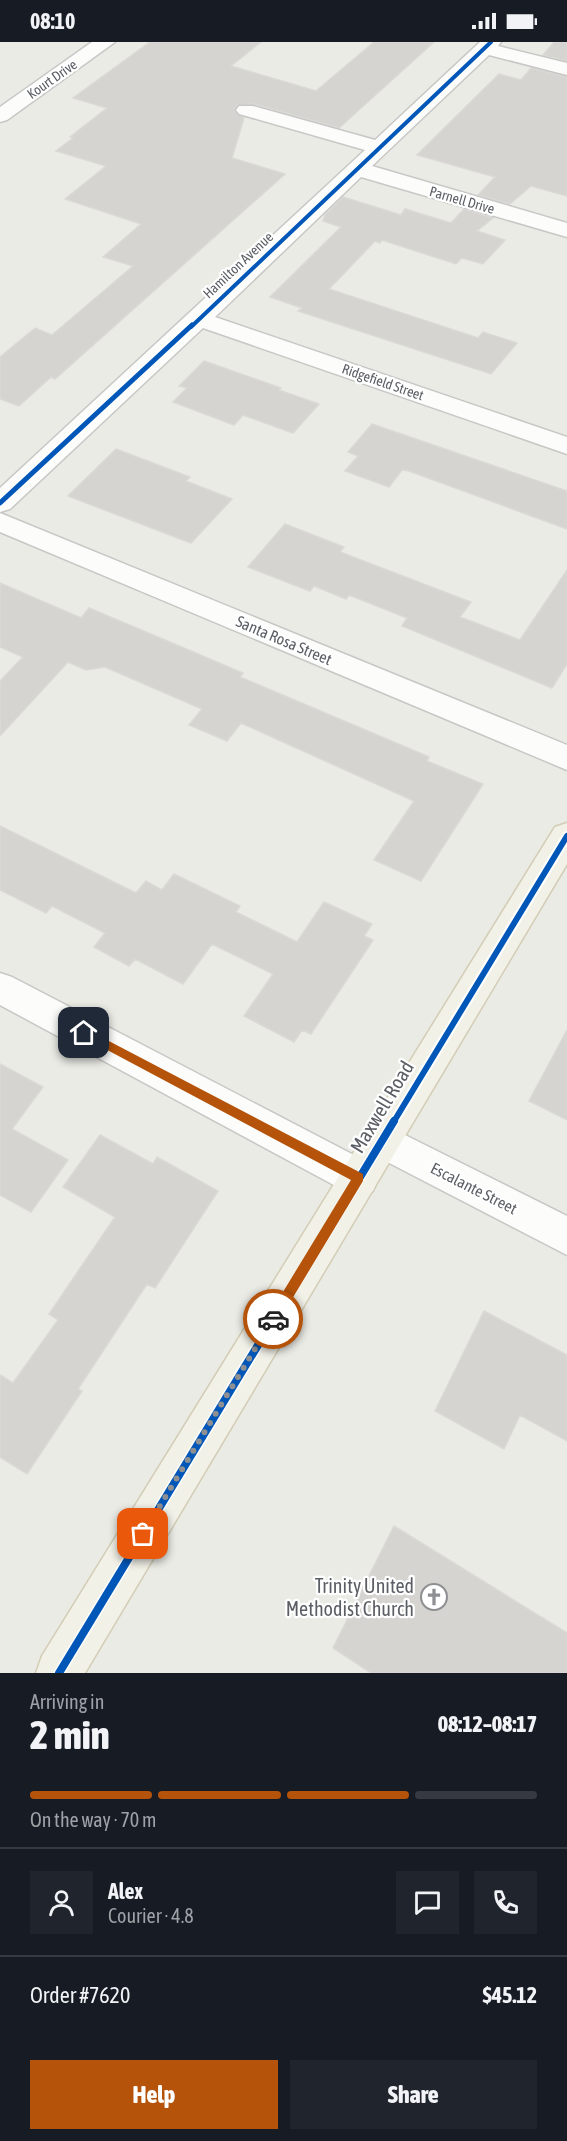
<!DOCTYPE html>
<meta charset="utf-8">
<style>
:root{--surface:#171b24;--page:#20242c;--text:#f1f3f6;--muted:#9ea1a6;--line:#363941;--accent:#b45309}
body{margin:0;font-family:"Asap Condensed",sans-serif;background:var(--page);color:var(--text);height:100vh;display:flex;flex-direction:column;font-size:22px;white-space:nowrap}
*{box-sizing:border-box;margin:0}
p{font-size:20px;color:var(--muted)}
.icon{flex:none;width:33px;height:33px;fill:none;stroke:currentColor;stroke-width:2;stroke-linecap:round;stroke-linejoin:round}
.map{position:relative;height:1631px;overflow:hidden}
.details{display:flex;flex-direction:column;background:var(--surface);flex:1}
.details>*{flex:none}
.pin{position:absolute;display:grid;place-items:center;width:51px;height:51px;color:#fff;margin:-26px;border-radius:12px;box-shadow:0 3px 9px #0006}
.courier{position:absolute;display:grid;place-items:center;width:60px;height:60px;margin:-30px;border:4px solid #b45309;border-radius:50%;background:#fff;color:#222;box-shadow:0 2px 8px #0007}
.headline em{font-style:normal;font-weight:800}
.headline div{display:flex;flex-direction:column-reverse}
.headline{display:flex;align-items:center;justify-content:space-between;height:102px;padding:0 30px}
h1{font-size:39px;font-weight:800;line-height:45px}
.bar{display:grid;grid-template-columns:repeat(4,1fr);gap:9px 6px;align-content:center;height:72px;padding:0 30px}
.bar i{height:8px;border-radius:4px;background:var(--line)}
.bar .active{background:var(--accent)}
.bar p{grid-column:span 4}
.line{display:flex;align-items:center;gap:15px;padding:0 30px;border-top:2px solid var(--line)}
.line div{flex:1}
.round{display:grid;place-items:center;flex:none;width:63px;height:63px;border-radius:0px;background:var(--page)}
.cta{display:flex;gap:12px;margin-top:auto;padding:12px 30px}
.cta a{flex:1;height:69px;border-radius:0px;background:var(--accent);color:#fff;font-size:24px;font-weight:800;line-height:69px;text-align:center}
.cta a+a{background:var(--page);color:var(--text)}
.status{display:flex;justify-content:space-between;align-items:center;height:42px;padding:0 30px;background:var(--surface);direction:ltr}
.status svg{height:16px;fill:currentColor}
.map>svg:first-child{display:block}
</style>
<div class="status"><b>08:10</b><svg viewBox="0 0 49 12"><path d="M0 12V9h3v3zM5 12V6h3v6zM10 12V3h3v9zM15 12V0h3v12zM26 1h20v11H26zM47 4h2v5h-2z"/></svg></div>
<div class="map">
<svg width="567" height="1631" viewBox="0 0 567 1631">
<rect width="100%" height="100%" fill="#ebebe6"/>
<!-- building -->
<path fill="#d5d4d1" stroke="#dad9d5" stroke-width="1.5" d="M150,0H261L231,24L316,49L374,0H434L339,86L254,62L237,63L234,69L244,76L232,116L285,132L55,337L51,335L19,364L0,357V315L35,286L52,293L133,224L103,215L141,182L65,157L106,124L56,109L73,96L70,95L107,66L73,56Z
M554,0H567V19L543,13Z
M531,26L567,35V154L531,144L510,162L478,153L495,135L417,113L499,32L521,38Z
M343,155L401,173L405,167L451,181L464,167L493,176L477,189L505,198L483,222L462,216L456,222L382,198L380,201L375,199L329,247L478,296L483,290L517,301L491,332L298,269L302,266L270,255L341,185L323,179L325,173Z
M204,319L281,346L279,348L319,362L293,391L243,373L234,383L173,360L187,346L179,344Z
M372,382L567,449V487L409,429L402,428L389,445L345,429L358,414L348,410Z
M116,407L190,435L186,439L232,457L191,501L68,454Z
M285,482L344,505L340,510L471,560L460,575L520,598L567,528V622L552,646L402,584L407,576L349,553L346,557L314,544L310,549L248,525Z
M0,541L81,576L89,566L165,598L243,631L240,635L429,715L427,719L483,742L421,839L374,818L414,759L241,681L227,699L189,683L202,667L105,625L86,628L68,620L0,694V639L23,615L0,605Z
M0,784L136,851L146,839L162,848L174,832L240,864L236,870L297,900L324,860L372,882L364,894L373,898L311,992L302,988L294,1000L244,974L273,932L212,902L183,942L135,917L129,924L94,905L105,891L52,864L46,871L0,848Z
M567,988V1078L529,1059Z
M0,1022L43,1045L12,1087L68,1118L31,1170L0,1153Z
M100,1093L153,1122L157,1115L218,1149L155,1246L147,1242L78,1347L82,1349L27,1432L0,1415V1333L13,1341L58,1278L49,1272L115,1175L63,1145Z
M484,1269L567,1313V1399L520,1373L504,1407L435,1369Z
M394,1484L567,1591V1631H371L333,1606Z"/>
<g fill="none" stroke-linecap="round" stroke-linejoin="round">
<defs>
<path id="minor" d="M92,0H115L7,78L0,80V65Z
M480,0H501L498,4L567,21V33L489,13L372,124L567,181V195L361,135L215,275L567,395V412L203,286L10,467L0,470V446L365,108L239,72L236,68L239,64H253L375,98Z
M0,471L567,703V728L0,490Z
M0,931L12,935L373,1123L378,1136L373,1149L359,1154L345,1149L0,963Z
M381,1081L567,1174V1213L368,1110L362,1098L368,1086Z"/>
<path id="major" d="M567,781V822L85,1631H36L42,1614L555,785Z"/>
</defs>
<!-- minor casing -->
<use href="#minor" stroke="#c7c8c6" stroke-width="3"/>
<!-- major casing -->
<use href="#major" stroke="#d2cdb4" stroke-width="3"/>
<!-- minor -->
<use href="#minor" fill="#fcfcfb" fill-rule="evenodd"/>
<!-- major -->
<use href="#major" fill="#f2f1e8" fill-rule="evenodd"/>
<defs>
<path id="cycleway-far3" d="M191,285L491,0"/>
<path id="cycleway-far2" d="M0,461L192,283"/>
<path id="cycleway-far1" d="M393,1081L567,794"/>
<path id="cycleway" d="M59,1631L394,1079"/>
</defs>
<!-- cycleway-far3 casing -->
<use href="#cycleway-far3" stroke="#fff" stroke-width="6"/>
<!-- cycleway-far2 casing -->
<use href="#cycleway-far2" stroke="#fff" stroke-width="8"/>
<!-- cycleway-far1 casing -->
<use href="#cycleway-far1" stroke="#fff" stroke-width="10"/>
<!-- cycleway casing -->
<use href="#cycleway" stroke="#fff" stroke-width="11"/>
<!-- cycleway-far3 -->
<use href="#cycleway-far3" stroke="#0057b8" stroke-width="4"/>
<!-- cycleway-far2 -->
<use href="#cycleway-far2" stroke="#0057b8" stroke-width="5"/>
<!-- cycleway-far1 -->
<use href="#cycleway-far1" stroke="#0057b8" stroke-width="6"/>
<!-- cycleway -->
<use href="#cycleway" stroke="#0057b8" stroke-width="8"/>
</g>
<!-- route -->
<path fill="#b45309" d="M84,986L363,1132V1139L277,1282H269V1273L351,1138L81,994L79,991Z"/>
<g fill="none" stroke-linecap="round" stroke-linejoin="round">
<!-- done -->
<path stroke="#8d8f92" stroke-width="6" stroke-dasharray="0 10.8" d="M143,1492L273,1277"/>
</g>
<!-- icons -->
<defs>
<symbol id="church-ring" viewBox="-11 -11 22 22"><circle r="9.5" fill="#fff" stroke="#8d8f92" stroke-width="1.5"/><path d="M-1.2-6h2.4v3.5h3.3v2.4h-3.3V6h-2.4V-.1h-3.3v-2.4h3.3Z" fill="#8d8f92"/></symbol>
</defs>
<g fill-rule="evenodd">
<use href="#church-ring" x="419" y="1540" width="30" height="30"/>
</g>
<g text-anchor="middle" stroke-width="4.5" stroke-linejoin="round" paint-order="stroke">
<!-- far-street labels -->
<g font-size="14" fill="#5b5e64" stroke="#fff">
<text transform="translate(52 37) rotate(-35)" y="5">Kourt Drive</text>
<text transform="translate(462 158) rotate(16)" y="5">Parnell Drive</text>
<text transform="translate(238 223) rotate(-43)" y="5">Hamilton Avenue</text>
<text transform="translate(383 340) rotate(19)" y="5">Ridgefield Street</text>
</g>
<!-- street labels -->
<g font-size="16" fill="#5b5e64" stroke="#fff">
<text transform="translate(284 598) rotate(23)" y="6">Santa Rosa Street</text>
<text transform="translate(474 1146) rotate(27)" y="6">Escalante Street</text>
</g>
<!-- near-street labels -->
<g font-size="20" fill="#5b5e64" stroke="#fff">
<text transform="translate(382 1065) rotate(-59)" y="7">Maxwell Road</text>
</g>
<!-- near-poi labels -->
<g font-size="20" fill="#5b5e64" stroke="#fff" text-anchor="end">
<text x="414" y="1551">Trinity United<tspan x="414" dy="23">Methodist Church</tspan></text>
</g>
</g>
</svg>
<div class="pin" style="left:143px;top:1492px;background:#ea580c"><svg class="icon" aria-label="bag" viewBox="0 0 24 24"><path d="M5 8h14l-1 12H6zM9 8a3 3 0 0 1 6 0"/></svg></div>
<div class="pin" style="left:84px;top:991px;background:#1f2937"><svg class="icon" aria-label="home" viewBox="0 0 24 24"><path d="M3 11l9-7 9 7M6 9v11h12V9"/></svg></div>
<div class="courier" style="left:273px;top:1277px"><svg class="icon" aria-label="car" viewBox="0 0 24 24"><path d="M5 17H2v-5l4-1 3-4h7l3 4 3 1v5h-3M9 17h6M6 11h13"/><circle cx="7" cy="17" r="2"/><circle cx="17" cy="17" r="2"/></svg></div>
</div>
<section class="details">
<div class="headline"><div><h1>2 min</h1><p>Arriving in</p></div><em>08:12–08:17</em></div>
<div class="bar"><i class="active"></i><i class="active"></i><i class="active"></i><i></i><p>On the way · 70 m</p></div>
<div class="line" style="height:108px"><a class="round"><svg class="icon" aria-label="person" viewBox="0 0 24 24"><circle cx="12" cy="8" r="4"/><path d="M4 21q1-7 8-7t8 7"/></svg></a><div><b>Alex</b><p>Courier · 4.8</p></div><a class="round"><svg class="icon" aria-label="chat" viewBox="0 0 24 24"><path d="M4 5h16v11H9l-5 4z"/></svg></a><a class="round"><svg class="icon" aria-label="phone" viewBox="0 0 24 24"><path d="M5 4h4l2 5-3 2q2 4 5 5l2-3 5 2v4C11 20 4 13 5 4z"/></svg></a></div>
<div class="line" style="height:78px"><div>Order #7620</div><b>$45.12</b></div>
<div class="cta"><a>Help</a><a>Share</a></div>
</section>
